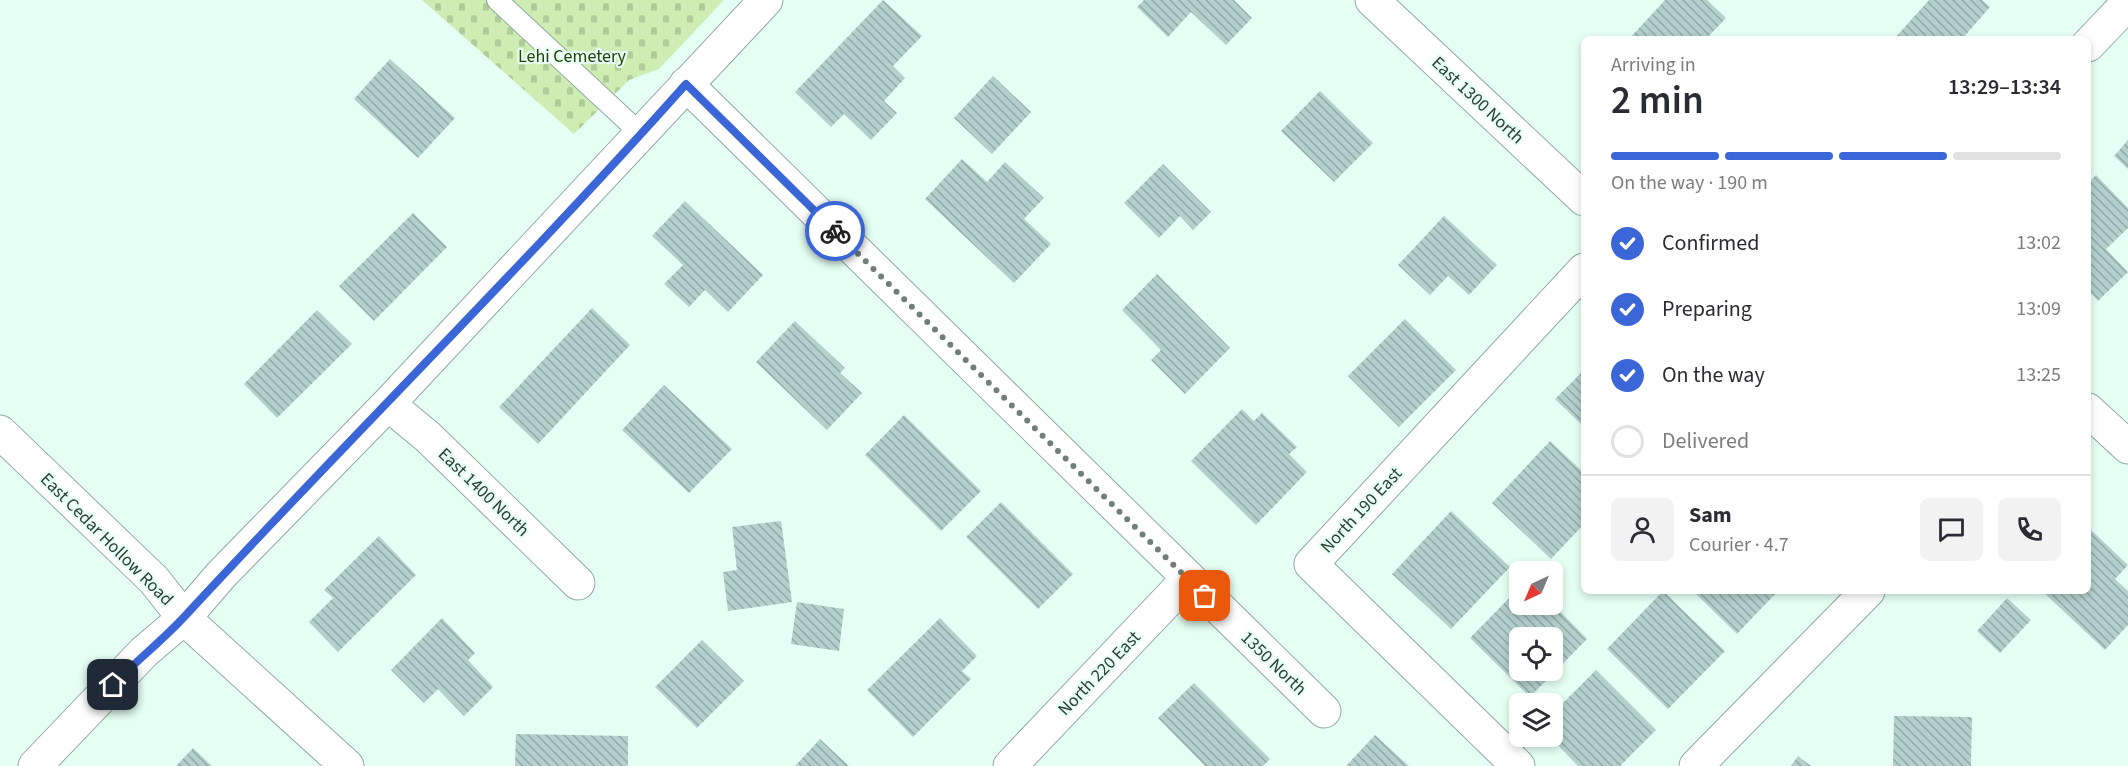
<!DOCTYPE html>
<meta charset="utf-8">
<style>
:root{--surface:#fff;--page:#f2f2f3;--text:#2b2b33;--muted:#7c7c81;--line:#e1e1e2;--accent:#3b66d7}
body{margin:0;font-family:"Source Sans 3",sans-serif;background:var(--page);color:var(--text);height:100vh;display:flex;flex-direction:column;font-size:22px;white-space:nowrap}
*{box-sizing:border-box;margin:0}
p{font-size:20px;color:var(--muted)}
.icon{flex:none;width:33px;height:33px;fill:none;stroke:currentColor;stroke-width:2;stroke-linecap:round;stroke-linejoin:round}
.map{position:relative;flex:1;overflow:hidden}
.details{position:absolute;left:1581px;top:36px;width:510px;height:558px;display:flex;flex-direction:column;background:var(--surface);border-radius:9px;box-shadow:0 3px 9px #0003}
.details>*{flex:none}
.needle{width:39px;rotate:224deg}
.tools{position:absolute;left:1509px;top:561px;display:grid;gap:12px}
.tools a{display:grid;place-items:center;width:54px;height:54px;border-radius:9px;background:var(--surface);box-shadow:0 3px 9px #0003;font-size:30px}
.pin{position:absolute;display:grid;place-items:center;width:51px;height:51px;color:#fff;margin:-26px;border-radius:12px;box-shadow:0 3px 9px #0006}
.courier{position:absolute;display:grid;place-items:center;width:60px;height:60px;margin:-30px;border:4px solid #3b66d7;border-radius:50%;background:#fff;color:#222;box-shadow:0 2px 8px #0007}
.summary em{font-style:normal;font-weight:600}
.summary div{display:flex;flex-direction:column-reverse}
.summary{display:flex;align-items:center;justify-content:space-between;height:102px;padding:0 30px}
h1{font-size:39px;font-weight:600;line-height:45px}
.bar{display:grid;grid-template-columns:repeat(4,1fr);gap:9px 6px;align-content:center;height:72px;padding:0 30px}
.bar i{height:8px;border-radius:4px;background:var(--line)}
.bar .on{background:var(--accent)}
.bar p{grid-column:span 4}
.line{display:flex;align-items:center;gap:15px;padding:0 30px;border-top:2px solid var(--line)}
.line div{flex:1}
.round{display:grid;place-items:center;flex:none;width:63px;height:63px;border-radius:9px;background:var(--page)}
ol{padding:0 30px;list-style:none}
li{display:flex;align-items:center;gap:18px;height:66px}
li p{margin-inline-start:auto}
li .icon{padding:6px;border-radius:50%;background:var(--accent);color:#fff;stroke-width:4}
li:last-child{color:var(--muted)}
li i{width:33px;height:33px;border:3px solid var(--line);border-radius:50%}
.map>svg:first-child{display:block}
</style>
<div class="map">
<svg width="2128" height="766" viewBox="0 0 2128 766">
<defs>
<pattern id="cemetery-stones" width="16" height="16" patternUnits="userSpaceOnUse" patternTransform="scale(1.5)"><rect width="16" height="16" fill="#cdedb3"/><path d="M2 7V4a2 2 0 0 1 4 0v3zM10 15v-3a2 2 0 0 1 4 0v3z" fill="#b0cc9b"/></pattern>
<pattern id="building-back-hatch" width="6" height="6" patternUnits="userSpaceOnUse" patternTransform="scale(1.5)"><rect width="6" height="6" fill="#b4d0cd"/><path d="M-1 5l2 2M0 0l6 6M5-1l2 2" fill="none" stroke="#93aaa7"/></pattern>
</defs>
<rect width="100%" height="100%" fill="#e5fff4"/>
<!-- cemetery -->
<path fill="url(#cemetery-stones)" d="M422,0H724L659,69L629,80L574,134Z"/>
<!-- building -->
<path fill="url(#building-back-hatch)" fill-rule="evenodd" d="M883,0L922,36L893,66L905,78L884,101L897,113L871,140L844,114L831,127L795,92Z
M1144,0H1234L1252,18L1226,45L1191,12L1168,37L1137,7Z
M1665,0H1707L1726,18L1706,39H1629Z
M1929,0H1982L1990,7L1962,39H1894Z
M390,59L455,118L418,158L354,99Z
M993,76L1031,112L992,154L954,118Z
M1320,91L1373,143L1334,182L1281,131Z
M2128,140V169L2114,156Z
M962,159L987,182L1005,162L1044,198L1024,219L1051,244L1014,283L925,199Z
M1163,164L1211,212L1193,230L1180,216L1159,238L1124,203Z
M2096,175L2128,208V228L2106,249L2128,272L2098,301L2088,290V183Z
M685,201L763,275L728,312L705,290L689,307L664,284L683,265L652,236Z
M413,213L447,247L374,321L339,286Z
M1444,216L1497,265L1469,295L1448,276L1430,295L1398,265Z
M1157,274L1230,348L1185,394L1151,360L1161,350L1122,310Z
M592,308L630,345L538,444L499,407Z
M317,310L352,344L277,418L244,384Z
M1405,319L1456,370L1399,427L1348,376Z
M795,321L845,368L840,373L862,393L827,430L756,362Z
M1584,370V427L1555,399Z
M664,385L732,449L689,493L622,430Z
M1242,409L1254,421L1262,413L1297,447L1289,454L1307,472L1256,525L1191,461Z
M904,415L981,491L941,531L865,455Z
M1550,441L1584,473V524L1551,559L1492,503Z
M1001,502L1073,574L1038,609L966,537Z
M1451,511L1510,567L1451,629L1392,574Z
M781,521L792,602L728,611L723,572L737,570L732,527Z
M2091,530L2128,565L2115,579L2128,591V625L2105,650L2042,591H2088V533Z
M379,536L416,575L338,652L309,622L333,598L324,590Z
M1520,587V604H1553L1587,639L1530,697L1470,638ZM1520,638H1552V670H1520Z
M1663,591L1725,651L1668,709L1607,649Z
M1693,591H1778L1737,634Z
M2007,598L2031,620L2000,653L1977,631Z
M797,602L844,609L839,651L791,644Z
M442,618L475,653L468,660L493,687L464,716L438,689L424,703L391,670Z
M940,618L977,656L962,671L971,679L913,737L867,690Z
M702,640L744,681L697,728L655,687Z
M1596,670L1656,730L1620,766H1578L1549,736H1552V714Z
M1194,683L1270,759L1263,766H1205L1158,718Z
M1894,716L1972,717L1971,766H1893Z
M516,734L628,736V766H515Z
M1375,735L1409,766H1346Z
M820,739L849,766H795Z
M193,748L212,766H176Z
M1798,756L1811,766H1791Z"/>
<g fill="none" stroke-linecap="round" stroke-linejoin="round">
<defs>
<path id="lane" d="M497,0L641,134"/>
<path id="street" d="M1372,0L1584,199
M2088,45L2128,3
M686,84L1324,711
M388,404L428,437L578,583
M2088,410L2128,447
M184,618L221,575L388,404L766,0
M1010,766L1188,579
M1518,766L1311,564L1584,270
M1696,766L1868,591"/>
<path id="secondary" d="M0,432L154,580L184,618L347,766
M35,766L144,652L184,618"/>
</defs>
<!-- lane casing -->
<use href="#lane" stroke="#91a99f" stroke-width="22"/>
<!-- street casing -->
<use href="#street" stroke="#91a99f" stroke-width="35"/>
<!-- secondary casing -->
<use href="#secondary" stroke="#91a99f" stroke-width="35"/>
<!-- lane -->
<use href="#lane" stroke="#fff" stroke-width="20"/>
<!-- street -->
<use href="#street" stroke="#fff" stroke-width="33"/>
<!-- secondary -->
<use href="#secondary" stroke="#fff" stroke-width="33"/>
</g>
<g fill="none" stroke-linecap="round" stroke-linejoin="round">
<!-- done -->
<path stroke="#708079" stroke-width="6" stroke-dasharray="0 10.8" d="M835,231L1205,596"/>
<!-- route -->
<path stroke="#3b66d7" stroke-width="8" d="M113,685C136,661 163,640 185,616C350,437 524,266 686,84L835,231"/>
</g>
<g text-anchor="middle" stroke-width="4.5" stroke-linejoin="round" paint-order="stroke">
<!-- park labels -->
<g font-size="18" fill="#274008" stroke="#e5fff4">
<text x="572" y="62">Lehi Cemetery</text>
</g>
<!-- street labels -->
<g font-size="18" fill="#313b37" stroke="#e5fff4">
<text transform="translate(1478 100) rotate(43)" y="6">East 1300 North</text>
<text transform="translate(484 492) rotate(44)" y="6">East 1400 North</text>
<text transform="translate(1361 510) rotate(-47)" y="6">North 190 East</text>
<text transform="translate(107 539) rotate(45)" y="6">East Cedar Hollow Road</text>
<text transform="translate(1274 663) rotate(44)" y="6">1350 North</text>
<text transform="translate(1099 673) rotate(-46)" y="6">North 220 East</text>
</g>
</g>
</svg>
<div class="tools">
<a><svg class="needle" viewBox="-14 -14 28 28"><path d="M0-13l5 13h-10z" fill="#e53935"/><path d="M0 13l5-13h-10z" fill="#7c7c81"/></svg></a>
<a><svg class="icon" aria-label="locate" viewBox="0 0 24 24"><circle cx="12" cy="12" r="6"/><path d="M12 2v4M12 18v4M2 12h4M18 12h4"/></svg></a>
<a><svg class="icon" aria-label="layers" viewBox="0 0 24 24"><path d="M12 4l9 5-9 5-9-5zM3 14l9 5 9-5"/></svg></a>
</div>
<div class="pin" style="left:1205px;top:596px;background:#ea580c"><svg class="icon" aria-label="bag" viewBox="0 0 24 24"><path d="M5 8h14l-1 12H6zM9 8a3 3 0 0 1 6 0"/></svg></div>
<div class="pin" style="left:113px;top:685px;background:#1f2937"><svg class="icon" aria-label="home" viewBox="0 0 24 24"><path d="M3 11l9-7 9 7M6 9v11h12V9"/></svg></div>
<div class="courier" style="left:835px;top:231px"><svg class="icon" aria-label="bike" viewBox="0 0 24 24"><circle cx="6" cy="16" r="4"/><circle cx="18" cy="16" r="4"/><path d="M6 16l4-8h5l3 8M10 8l3 8H6M13 5h3"/></svg></div>
<section class="details">
<div class="summary"><div><h1>2 min</h1><p>Arriving in</p></div><em>13:29–13:34</em></div>
<div class="bar"><i class="on"></i><i class="on"></i><i class="on"></i><i></i><p>On the way · 190 m</p></div>
<ol>
<li><svg class="icon" aria-label="check" viewBox="0 0 24 24"><path d="M5 12l5 5 9-10"/></svg>Confirmed<p>13:02</p></li>
<li><svg class="icon" aria-label="check" viewBox="0 0 24 24"><path d="M5 12l5 5 9-10"/></svg>Preparing<p>13:09</p></li>
<li><svg class="icon" aria-label="check" viewBox="0 0 24 24"><path d="M5 12l5 5 9-10"/></svg>On the way<p>13:25</p></li>
<li><i></i>Delivered</li>
</ol>
<div class="line" style="height:108px"><a class="round"><svg class="icon" aria-label="person" viewBox="0 0 24 24"><circle cx="12" cy="8" r="4"/><path d="M4 21q1-7 8-7t8 7"/></svg></a><div><b>Sam</b><p>Courier · 4.7</p></div><a class="round"><svg class="icon" aria-label="chat" viewBox="0 0 24 24"><path d="M4 5h16v11H9l-5 4z"/></svg></a><a class="round"><svg class="icon" aria-label="phone" viewBox="0 0 24 24"><path d="M5 4h4l2 5-3 2q2 4 5 5l2-3 5 2v4C11 20 4 13 5 4z"/></svg></a></div>
</section>
</div>
